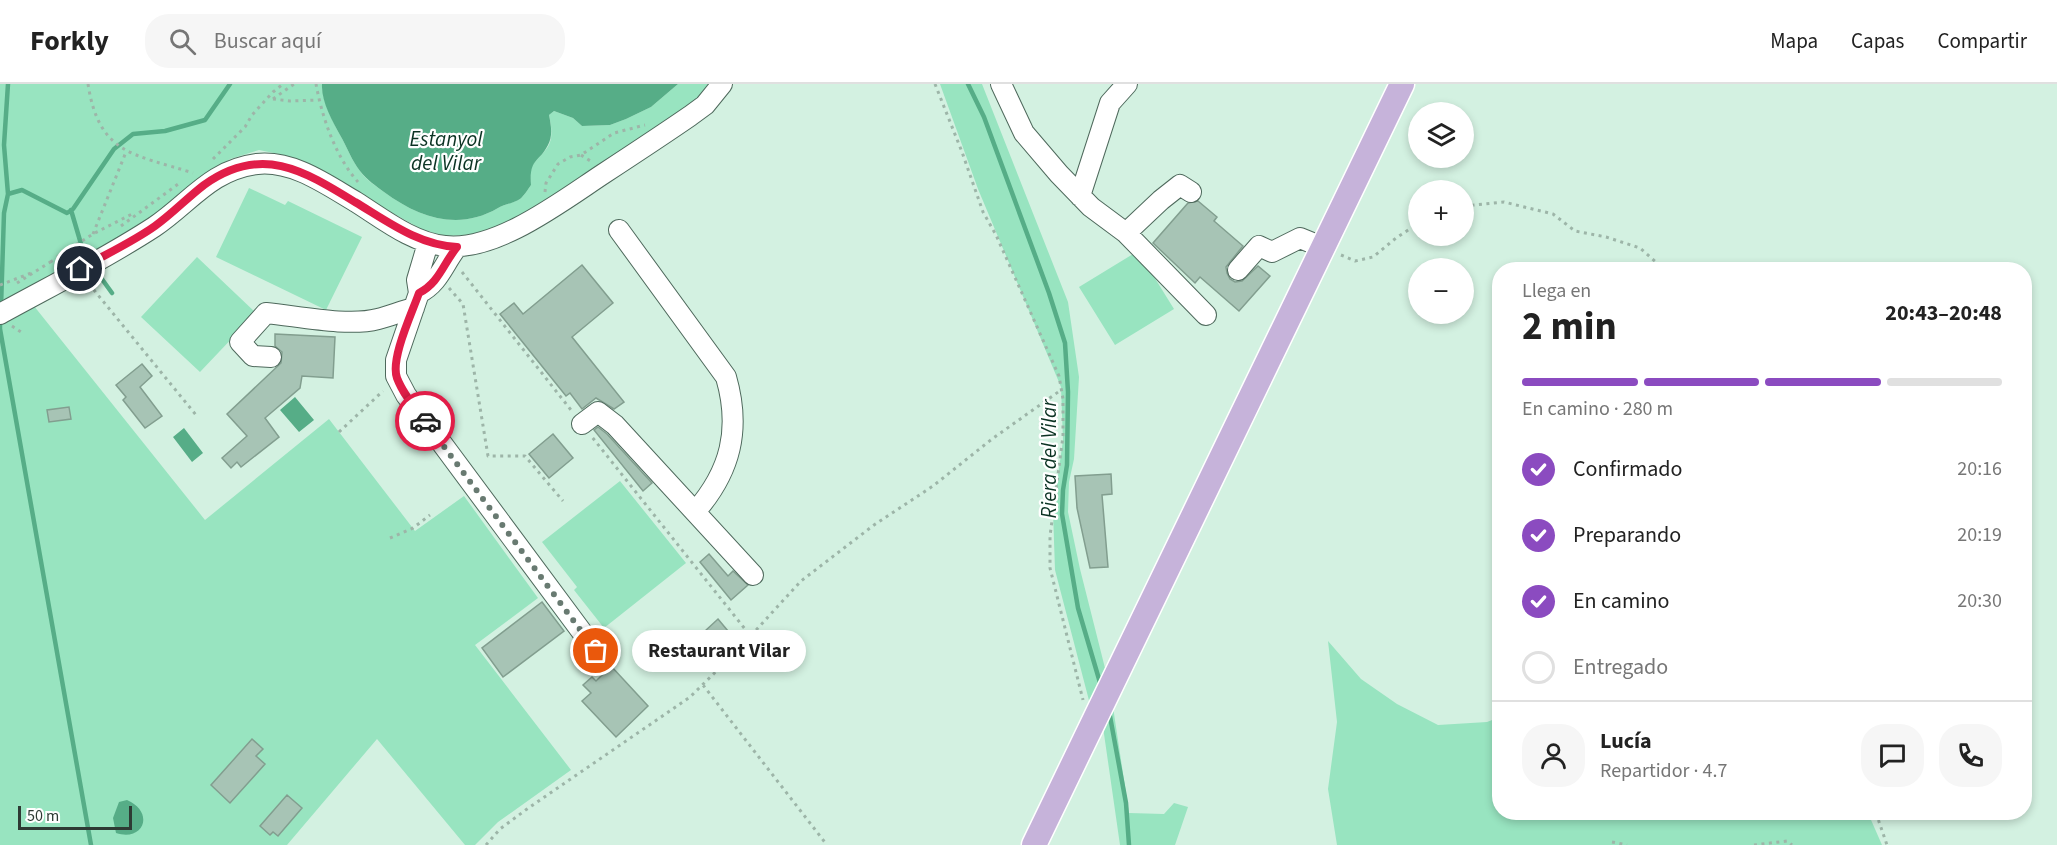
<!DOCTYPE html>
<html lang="es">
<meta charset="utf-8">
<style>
:root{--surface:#fff;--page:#f6f6f6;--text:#222;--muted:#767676;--line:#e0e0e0;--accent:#8b4bc0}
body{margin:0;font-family:"Source Sans 3",sans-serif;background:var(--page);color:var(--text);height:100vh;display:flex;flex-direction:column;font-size:22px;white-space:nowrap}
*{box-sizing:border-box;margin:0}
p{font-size:20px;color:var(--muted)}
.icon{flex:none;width:33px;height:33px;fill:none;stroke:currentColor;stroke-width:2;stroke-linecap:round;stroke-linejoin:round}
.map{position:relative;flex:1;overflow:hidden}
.drawer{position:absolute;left:1492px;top:178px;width:540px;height:558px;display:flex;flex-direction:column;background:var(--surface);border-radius:24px;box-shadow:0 3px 9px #0003}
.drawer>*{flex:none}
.controls{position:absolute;left:1408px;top:18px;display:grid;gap:12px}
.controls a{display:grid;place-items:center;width:66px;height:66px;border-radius:50%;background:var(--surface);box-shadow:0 3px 9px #0003;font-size:30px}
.scale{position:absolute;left:18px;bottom:15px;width:114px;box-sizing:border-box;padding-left:6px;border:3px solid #2e3a34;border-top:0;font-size:16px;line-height:21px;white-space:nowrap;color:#2e3a34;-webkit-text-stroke:4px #fff;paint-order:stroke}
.pin{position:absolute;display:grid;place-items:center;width:51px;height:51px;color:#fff;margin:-26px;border:3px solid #fff;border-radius:50%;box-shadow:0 2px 6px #0007}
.courier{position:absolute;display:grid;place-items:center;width:60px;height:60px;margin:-30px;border:4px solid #e11d48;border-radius:50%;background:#fff;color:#222;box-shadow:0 2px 8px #0007}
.bubble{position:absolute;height:42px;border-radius:21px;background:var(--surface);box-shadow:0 3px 9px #0003;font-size:20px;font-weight:700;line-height:42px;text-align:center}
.overview em{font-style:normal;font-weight:700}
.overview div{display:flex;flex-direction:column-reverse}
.overview{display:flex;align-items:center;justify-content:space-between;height:102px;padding:0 30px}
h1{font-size:39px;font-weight:700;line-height:45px}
.bar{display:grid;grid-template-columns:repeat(4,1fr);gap:9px 6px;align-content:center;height:72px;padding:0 30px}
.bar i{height:8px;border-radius:4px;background:var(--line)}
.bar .selected{background:var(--accent)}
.bar p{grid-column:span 4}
.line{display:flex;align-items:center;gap:15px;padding:0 30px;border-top:2px solid var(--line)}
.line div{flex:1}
.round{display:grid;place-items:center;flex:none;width:63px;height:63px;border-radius:24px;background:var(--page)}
ol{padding:0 30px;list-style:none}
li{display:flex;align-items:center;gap:18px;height:66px}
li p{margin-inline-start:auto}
li .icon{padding:6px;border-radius:50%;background:var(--accent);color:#fff;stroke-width:4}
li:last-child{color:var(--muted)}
li i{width:33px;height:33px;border:3px solid var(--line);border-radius:50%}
header{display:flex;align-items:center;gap:36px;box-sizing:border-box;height:84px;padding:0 30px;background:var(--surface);border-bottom:2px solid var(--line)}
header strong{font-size:28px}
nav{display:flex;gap:33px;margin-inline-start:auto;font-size:21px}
.search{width:420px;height:54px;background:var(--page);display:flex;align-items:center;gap:15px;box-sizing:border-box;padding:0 21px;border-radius:24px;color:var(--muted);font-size:22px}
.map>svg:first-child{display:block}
</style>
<header>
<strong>Forkly</strong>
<div class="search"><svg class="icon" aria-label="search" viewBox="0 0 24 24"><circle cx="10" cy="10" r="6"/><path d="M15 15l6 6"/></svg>Buscar aquí</div>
<nav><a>Mapa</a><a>Capas</a><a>Compartir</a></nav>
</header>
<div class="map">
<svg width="2057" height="761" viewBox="0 0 2057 761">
<rect width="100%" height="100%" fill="#d3f1e1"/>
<!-- green -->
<path fill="#98e4c0" d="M0,0H322C322,17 332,36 340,51C347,63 352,77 360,87C366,96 376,102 384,108C419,134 459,147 498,124C505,120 513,119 520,115C524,112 528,105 531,101C529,76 535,81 547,64C554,55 551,41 549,31L554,27L573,34L582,42L610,41L626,35L651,23L678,0H711L692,21L537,125L480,150L445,152L423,146L301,78L279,70L259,66L230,75L186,106L148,137L114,158L0,221Z
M940,0H982L1068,218L1079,293L1074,375L1069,398L1068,428L1080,485L1107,592L1092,628L1055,486L1053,427L1063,356L1061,303L978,105Z
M249,104L285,121L288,117L362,153L326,226L216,173Z
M1138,167L1174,225L1115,261L1079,203Z
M197,173L256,229L200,288L141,233Z
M34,222L205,436L329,335L415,447L464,412L538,514L475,561L571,686L498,738L475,761H465L377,655L287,761H0V240Z
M620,397L686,479L604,544L574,506L577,503L542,458Z
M1328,557L1361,595L1397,620L1438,641L1487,638L1500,633V729H1868L1882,761H1337L1328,705L1337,638Z
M1113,623L1129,729L1164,730L1174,719L1188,723L1175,761H1120L1103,643Z"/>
<!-- water -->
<path fill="#56ad87" d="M322,0H678L651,23L626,35L610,41L582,42L573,34L554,27L549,31C551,41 553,52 548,61C539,79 529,74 531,101C528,105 524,112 520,115C514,119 505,120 498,124C459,147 419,134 384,108C376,102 367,96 360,87C352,77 347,63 340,51C332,36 321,17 322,0Z
M295,313L314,336L299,348L280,326Z
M184,344L203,369L192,378L173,353Z
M127,716C155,728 144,758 116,749L113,734L119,718Z"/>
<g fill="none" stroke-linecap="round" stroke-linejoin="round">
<!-- stream -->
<path stroke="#56ad87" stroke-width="4.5" d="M8,0L4,61L8,110
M968,0L984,33L1049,209L1065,259L1068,308L1067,381L1063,406L1062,430L1078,524L1101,602
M71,126L84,170L89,177
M94,184L112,209
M1,223L4,129L8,110L22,106L67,129L73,125L114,65L133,50L165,47L205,36L230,0
M0,235V245L91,761
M1109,627L1126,719L1129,761"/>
</g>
<!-- building -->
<path fill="#a7c4b5" stroke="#829e8f" stroke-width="1.5" d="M1198,117L1217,133L1214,137L1243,162L1226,183L1227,189L1230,195L1235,198L1242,197L1258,182L1270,192L1239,227L1200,193L1195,199L1153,159L1188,119Z
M582,181L613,219L572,253L624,318L614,325L596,314L582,325L570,309L566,312L500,230L514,219L523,230Z
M275,250L335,253L333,294L302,292L300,304L265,334L279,353L241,383L237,378L231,384L222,374L247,352L227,330L281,279L282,268L275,262Z
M142,280L152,292L140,303L162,332L145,344L123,316L126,313L116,301Z
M69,323L71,335L49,338L47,326Z
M598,343L607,350L652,399L643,407L594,346Z
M553,350L573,374L549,394L529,370Z
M1111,390L1112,410L1102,411L1108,483L1090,484L1077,424L1075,392Z
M709,470L728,492L733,487L748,501L731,516L700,478Z
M542,518L564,547L503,593L482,564Z
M718,535L738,559L714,582L704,573L717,561L705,547Z
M611,582L648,622L616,653L582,617L591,609L583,601L592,593L596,597Z
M252,655L263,665L256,672L265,680L230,719L211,701Z
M287,711L302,724L278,752L273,748L270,751L260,742Z"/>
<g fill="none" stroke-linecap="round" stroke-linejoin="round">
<defs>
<path id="minor" d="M1001,0L1024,49L1059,90L1091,123L1126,149L1206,231
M1080,112L1110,19L1127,0
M619,146L726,293C741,345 731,387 695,428
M1126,149L1161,116L1180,101L1191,108
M428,159L417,196L419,209L396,276V292L406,311L596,567
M1238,186L1259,162L1272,168L1300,154L1322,163
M419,209C439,199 443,181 457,163
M0,230C51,202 105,175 154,143C190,119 210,86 257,80C293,76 327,101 356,118C383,135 413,159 445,162C496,168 562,117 603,90C632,71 661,52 690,32L705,21L722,0
M271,273L253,272L240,258L266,229C298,232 348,243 378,235C390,232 402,227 414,224
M582,340L598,328L615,341L753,491"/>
<path id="major" d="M1034,761L1402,0"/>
</defs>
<!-- minor casing -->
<use href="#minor" stroke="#4e695c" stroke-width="22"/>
<!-- major casing -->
<use href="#major" stroke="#fff" stroke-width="27"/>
<!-- path -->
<path stroke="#9db5a8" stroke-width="3" stroke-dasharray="3 4.5" stroke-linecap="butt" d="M88,0C99,71 134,70 193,89
M316,0C322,33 335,72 358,98
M935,0L962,68L983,128L996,151L1059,292L1063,315V352L1050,452V484L1083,616
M273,15L290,17L318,16
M273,15L294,0
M581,71L592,78
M213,75L245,43L252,31L273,8L283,0
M545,108L546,99L558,80L570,73L581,71L614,49L645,41
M1464,122L1504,118L1553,130L1575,147L1606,153L1640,164L1665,186
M121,142L181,98
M93,150L126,68
M1341,171L1355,177L1373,173L1396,154L1419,139
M57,173L93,150L132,130
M50,178L73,167L82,165
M462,188L571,326
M17,199L52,177
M89,200L196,331
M0,201L31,189
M449,204L463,220L488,372H525L563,417
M12,242L21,248
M339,348L383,307
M390,454L413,444L430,431
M746,557L801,497L874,441L933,402L992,355L1061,306
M703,601L827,761
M1876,729L1887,761
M1612,758L1627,761
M486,761L500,745L527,725L690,613L745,559V545L592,353
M1754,761L1787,757L1792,761"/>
<!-- minor -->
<use href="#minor" stroke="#fff" stroke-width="20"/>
<!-- major -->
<use href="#major" stroke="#c6b3da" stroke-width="24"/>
</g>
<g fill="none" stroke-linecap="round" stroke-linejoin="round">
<!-- done -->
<path stroke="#687a71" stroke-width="6" stroke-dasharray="0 10.8" d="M425,337L596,567"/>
<!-- route -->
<path stroke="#e11d48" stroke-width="8" d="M80,185C104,171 131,159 155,142C172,130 187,114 204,101C261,60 303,86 355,118C387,137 418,161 457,163C443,180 439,199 419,209C412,229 390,275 397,294C403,310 415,324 425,337"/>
</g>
<g text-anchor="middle" stroke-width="4.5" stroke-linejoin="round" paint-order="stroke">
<!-- water labels -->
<g font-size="21" font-style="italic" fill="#0b3323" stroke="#fff">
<text x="446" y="62">Estanyol<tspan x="446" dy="24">del Vilar</tspan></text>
<text transform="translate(1049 375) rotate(-90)" y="7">Riera del Vilar</text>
</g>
</g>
</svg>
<div class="controls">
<a><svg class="icon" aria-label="layers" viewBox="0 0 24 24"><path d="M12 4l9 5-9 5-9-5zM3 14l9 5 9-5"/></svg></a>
<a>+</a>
<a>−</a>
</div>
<div class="scale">50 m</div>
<div class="pin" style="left:596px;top:567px;background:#ea580c"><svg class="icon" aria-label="bag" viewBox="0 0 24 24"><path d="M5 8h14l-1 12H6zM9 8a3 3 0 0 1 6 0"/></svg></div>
<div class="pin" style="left:80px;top:185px;background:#1f2937"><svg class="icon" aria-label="home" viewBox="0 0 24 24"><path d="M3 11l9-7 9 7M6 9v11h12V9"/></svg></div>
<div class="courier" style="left:425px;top:337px"><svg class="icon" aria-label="car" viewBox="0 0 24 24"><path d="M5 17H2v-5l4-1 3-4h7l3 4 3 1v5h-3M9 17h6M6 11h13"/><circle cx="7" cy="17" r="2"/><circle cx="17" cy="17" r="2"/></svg></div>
<div class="bubble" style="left:632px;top:546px;width:174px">Restaurant Vilar</div>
<section class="drawer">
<div class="overview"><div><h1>2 min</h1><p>Llega en</p></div><em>20:43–20:48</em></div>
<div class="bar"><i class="selected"></i><i class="selected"></i><i class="selected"></i><i></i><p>En camino · 280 m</p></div>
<ol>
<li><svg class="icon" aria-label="check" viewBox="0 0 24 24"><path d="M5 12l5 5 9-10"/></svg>Confirmado<p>20:16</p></li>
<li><svg class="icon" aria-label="check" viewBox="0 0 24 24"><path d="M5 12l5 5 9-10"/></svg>Preparando<p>20:19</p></li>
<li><svg class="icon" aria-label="check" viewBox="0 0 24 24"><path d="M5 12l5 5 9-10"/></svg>En camino<p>20:30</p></li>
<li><i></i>Entregado</li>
</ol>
<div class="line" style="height:108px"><a class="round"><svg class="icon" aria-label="person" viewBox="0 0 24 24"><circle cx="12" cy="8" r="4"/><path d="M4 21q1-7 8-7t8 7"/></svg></a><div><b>Lucía</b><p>Repartidor · 4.7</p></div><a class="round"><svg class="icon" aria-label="chat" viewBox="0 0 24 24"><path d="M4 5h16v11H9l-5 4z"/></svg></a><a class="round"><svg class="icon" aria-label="phone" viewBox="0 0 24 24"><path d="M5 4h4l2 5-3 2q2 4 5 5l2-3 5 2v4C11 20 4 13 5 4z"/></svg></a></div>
</section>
</div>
